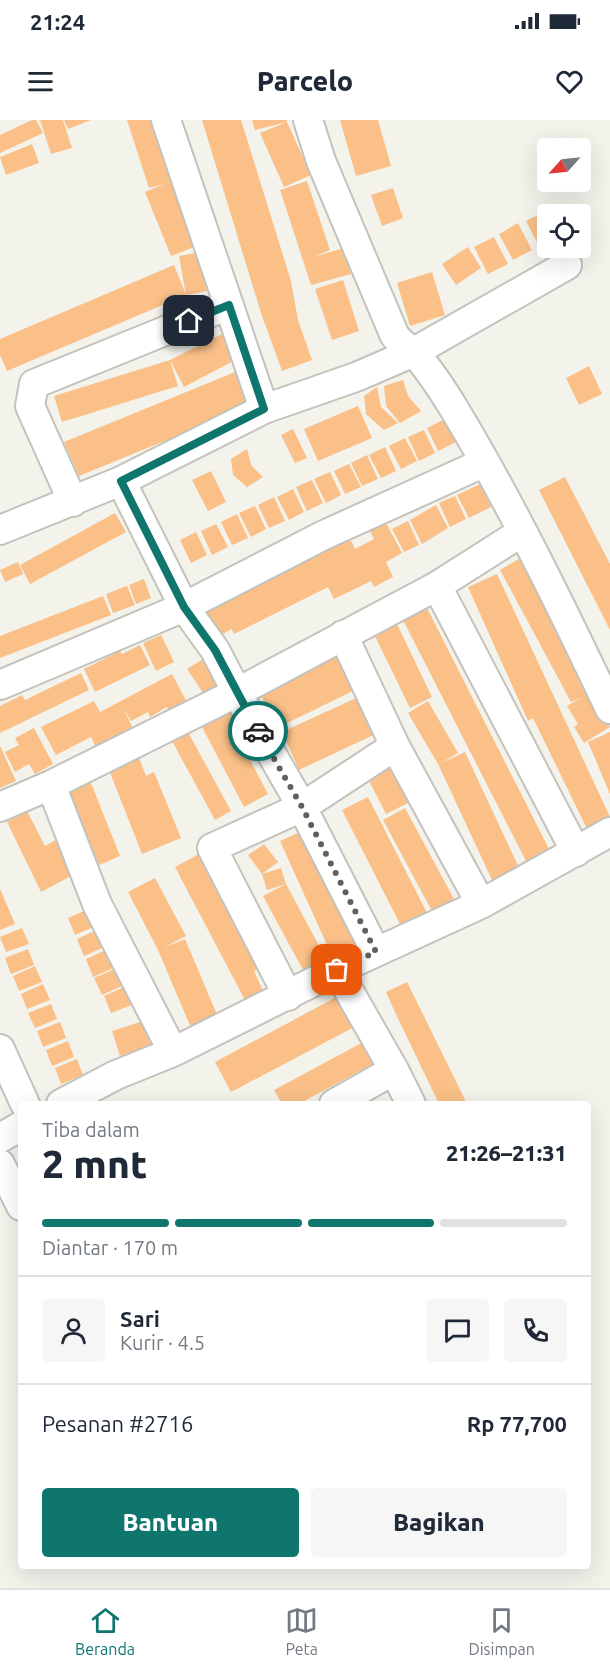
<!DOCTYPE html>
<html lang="id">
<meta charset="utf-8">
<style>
:root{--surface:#fff;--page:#f6f6f7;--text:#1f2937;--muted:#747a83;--line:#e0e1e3;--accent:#0f766e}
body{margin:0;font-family:Ubuntu,sans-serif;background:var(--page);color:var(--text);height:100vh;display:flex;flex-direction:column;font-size:22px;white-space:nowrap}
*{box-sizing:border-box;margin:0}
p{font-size:20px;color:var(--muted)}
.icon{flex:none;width:33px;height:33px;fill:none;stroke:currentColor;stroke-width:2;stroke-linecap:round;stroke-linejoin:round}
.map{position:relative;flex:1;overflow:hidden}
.drawer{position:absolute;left:18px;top:981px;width:573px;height:468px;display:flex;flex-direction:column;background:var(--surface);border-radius:6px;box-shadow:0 6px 24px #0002}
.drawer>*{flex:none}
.needle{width:39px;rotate:243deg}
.controls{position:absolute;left:537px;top:18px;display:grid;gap:12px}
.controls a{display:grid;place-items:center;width:54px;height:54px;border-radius:6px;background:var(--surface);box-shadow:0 6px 24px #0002;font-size:30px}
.pin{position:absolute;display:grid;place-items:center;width:51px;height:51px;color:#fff;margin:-26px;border-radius:12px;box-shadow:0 3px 9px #0006}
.courier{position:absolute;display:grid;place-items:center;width:60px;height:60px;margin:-30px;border:4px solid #0f766e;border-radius:50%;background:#fff;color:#222;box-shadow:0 2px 8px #0007}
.summary em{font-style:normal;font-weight:800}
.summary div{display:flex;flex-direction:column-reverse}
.summary{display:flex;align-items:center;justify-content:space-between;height:102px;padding:0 24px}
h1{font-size:39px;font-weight:800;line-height:45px}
.bar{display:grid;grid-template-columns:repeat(4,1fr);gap:9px 6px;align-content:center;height:72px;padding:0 24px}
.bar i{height:8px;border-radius:4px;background:var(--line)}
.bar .active{background:var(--accent)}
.bar p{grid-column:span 4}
.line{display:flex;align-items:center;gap:15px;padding:0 24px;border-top:2px solid var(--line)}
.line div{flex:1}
.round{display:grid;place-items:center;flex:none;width:63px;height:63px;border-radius:6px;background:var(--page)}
.cta{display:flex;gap:12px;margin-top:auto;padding:12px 24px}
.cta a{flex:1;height:69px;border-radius:6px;background:var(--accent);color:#fff;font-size:24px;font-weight:800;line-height:69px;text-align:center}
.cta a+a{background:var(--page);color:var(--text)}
.status{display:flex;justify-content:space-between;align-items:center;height:42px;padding:0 30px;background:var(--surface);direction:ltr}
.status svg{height:16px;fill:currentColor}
header{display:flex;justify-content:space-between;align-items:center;height:78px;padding:0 24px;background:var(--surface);font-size:27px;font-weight:800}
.tab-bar{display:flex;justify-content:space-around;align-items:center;height:84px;border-top:2px solid var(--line);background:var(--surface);font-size:16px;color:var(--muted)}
.tab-bar a{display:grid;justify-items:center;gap:3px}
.tab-bar .active{color:var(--accent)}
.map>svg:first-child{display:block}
</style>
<div class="status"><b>21:24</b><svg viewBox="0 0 49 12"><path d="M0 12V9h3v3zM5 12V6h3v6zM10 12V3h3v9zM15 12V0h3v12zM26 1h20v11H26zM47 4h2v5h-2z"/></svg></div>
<header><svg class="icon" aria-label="menu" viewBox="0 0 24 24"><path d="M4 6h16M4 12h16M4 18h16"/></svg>Parcelo<svg class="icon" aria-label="heart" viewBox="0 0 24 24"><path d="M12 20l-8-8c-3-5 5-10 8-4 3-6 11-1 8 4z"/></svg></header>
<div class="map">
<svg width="610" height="1468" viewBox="0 0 610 1468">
<rect width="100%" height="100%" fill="#f3f2eb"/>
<!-- building -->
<path fill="#fac088" d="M32,0H36L43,13L0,33V15Z
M40,0H63L72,28L51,34Z
M64,0H91L68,9Z
M127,0H150L170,61L197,126L171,136L145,72L164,64L149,68Z
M202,0H241L291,161L298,200L312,240L282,251L261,193Z
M252,0H287V2L255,10Z
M340,0H378L391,46L356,56Z
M287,2L311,55L284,67L260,13Z
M32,24L39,43L6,55L0,37Z
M307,61L330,130L313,137L344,128L351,154L311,165L280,70Z
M393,68L403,98L382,106L371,75Z
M545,91L548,123L540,128L526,101Z
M518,103L532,130L513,140L499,114Z
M494,117L508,144L488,154L474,127Z
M468,127L481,148L456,165L442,144Z
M206,131L213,170L186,175L179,136Z
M174,145L186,175L7,251L0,235V219Z
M432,152L445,195L410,206L397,163Z
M343,160L359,211L332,220L315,169Z
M226,212L239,238L184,267L170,240L178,266L62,302L54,276L170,240Z
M589,246L602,274L579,285L566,258Z
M240,250L255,284L79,356L64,322Z
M403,260L408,276L421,291L400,303L386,286L384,266Z
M377,267L381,287L398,303L384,310L366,294L364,276Z
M358,286L372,318L318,341L304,309Z
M449,297L460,320L438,331L427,308Z
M293,309L307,338L295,343L281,315Z
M424,310L435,333L419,341L408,317Z
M405,318L417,341L401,349L389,326Z
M385,327L396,351L381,358L369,335Z
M247,329L251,345L263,357L247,367L233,355L231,339Z
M367,335L378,359L362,366L351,343Z
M349,344L361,367L345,374L334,351Z
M211,351L226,382L208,391L192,360Z
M330,352L341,375L326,383L314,359Z
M565,357L610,444V510L539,370Z
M312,360L323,383L307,391L296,367Z
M480,364L491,387L469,398L457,375Z
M293,369L304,392L289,400L277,377Z
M455,376L466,399L450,407L439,383Z
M274,377L285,401L269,408L258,385Z
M436,385L448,408L422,424L410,400Z
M255,386L266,409L251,417L239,393Z
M115,393L126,412L30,464L20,445Z
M237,394L248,418L232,425L221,402Z
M384,399L402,433L386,442L393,457L374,467L371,461L334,479L328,467L234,514L232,509L215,518L202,492L347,413L355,429L374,419L368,407Z
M408,401L419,425L404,432L392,409Z
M216,404L228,427L212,435L201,411Z
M196,412L207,435L191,443L180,420Z
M519,439L610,607L584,623L574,607L578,604L567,586L582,577L571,582L500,450Z
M18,442L23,454L5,462L0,450Z
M497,454L610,697V708L591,717L533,598L528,601L468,467Z
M144,459L151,478L136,484L129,465Z
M127,466L135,485L113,493L106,474Z
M103,476L111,495L0,538V516Z
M427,488L552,735L529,747L403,500Z
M395,500L432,577L410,588L373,512Z
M161,515L174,542L156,551L143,523Z
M140,525L150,545L95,572L84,549L120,531L122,534Z
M344,527L363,566L277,608L258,569Z
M203,539L220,565L205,576L187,549Z
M81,553L89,570L0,613V586L22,575L25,580Z
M172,554L188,584L171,593L167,587L150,597L148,592L131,601L124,589L133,609L96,627L91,617L56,635L41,607L94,581L100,592Z
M367,573L384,610L299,650L282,612Z
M428,581L458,633L441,643L465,632L520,750L493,762L438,644L408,593Z
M232,589L256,634L249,638L268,674L244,687L201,605Z
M34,608L53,644L35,654L29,644L15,652L5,632L19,625L15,618Z
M188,612L231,691L215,700L172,621Z
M610,612V674L588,622Z
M0,626L16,661L0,668Z
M139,638L146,656L154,652L181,718L142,734L109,650Z
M388,639L410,682L386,694L364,651Z
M89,658L120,736L99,745L68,667Z
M368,677L428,795L402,808L342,690Z
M405,688L454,779L432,791L383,700Z
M27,691L45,726L56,720L73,755L41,772L7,702Z
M302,711L355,826L332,836L280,721Z
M264,724L278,742L262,754L248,735Z
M199,734L260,848L254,851L265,875L247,884L175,747Z
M281,748L286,764L325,837L303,850L263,776L286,764L267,770L262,754Z
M155,758L186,816L163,828L185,819L218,897L191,908L158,830L128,772Z
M0,769L15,804L0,810Z
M91,788L98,805L75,815L68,798Z
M22,808L29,824L6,832L0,817Z
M99,809L107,826L84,836L77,819Z
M28,829L34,845L11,854L5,838Z
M108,829L116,847L93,857L86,839Z
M35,846L42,862L19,871L13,856Z
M117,848L124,865L102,875L94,858Z
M407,862L447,943L467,984H439L395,892L386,872Z
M43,864L50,880L27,889L21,874Z
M126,866L134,884L111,893L104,876Z
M344,873L360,904L231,972L215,942Z
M51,884L57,899L35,908L28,893Z
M146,900L154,924L120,936L112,911Z
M60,902L66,918L43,927L37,911Z
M367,920L378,941L299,984H282L274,970Z
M68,921L74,937L52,946L46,930Z
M77,939L83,955L61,964L55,948Z"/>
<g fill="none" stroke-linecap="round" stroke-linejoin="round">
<defs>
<path id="minor" d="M166,0L264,289
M308,0L321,41L394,214C400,225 409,227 417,236C432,253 444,272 456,292C513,387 562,488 610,589
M121,361L184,487L215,530L242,582L302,687L376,832
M73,382L30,286L34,264L229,185
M0,410L121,361L264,289L356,257L414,232L567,145
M437,466L576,732
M343,515L395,626L481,784
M0,565L184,487L324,415L483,343
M51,665L97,784L173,932
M0,687L51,665L238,572L437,466L522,412
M337,850L394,950L411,984
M288,876L212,728L302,687L395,626
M0,929L25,984
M61,984L116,955L173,932L337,850L481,784L610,712
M334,984L394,950
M0,1018L21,1006
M0,1044L21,1086"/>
</defs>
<!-- minor casing -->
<use href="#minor" stroke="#c4c2bc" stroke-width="32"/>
<!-- minor -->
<use href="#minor" stroke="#fff" stroke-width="28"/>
</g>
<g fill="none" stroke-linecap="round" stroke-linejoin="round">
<!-- done -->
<path stroke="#61605d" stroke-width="6" stroke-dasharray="0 10.8" d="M258,611L302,687L376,832L337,850"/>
<!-- route -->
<path stroke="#0f766e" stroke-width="8" d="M189,201L229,185L264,289L121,361L184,487L215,530L258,611"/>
</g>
</svg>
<div class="controls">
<a><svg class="needle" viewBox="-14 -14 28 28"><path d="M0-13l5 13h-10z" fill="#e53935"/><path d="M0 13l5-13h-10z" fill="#747a83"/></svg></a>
<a><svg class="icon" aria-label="locate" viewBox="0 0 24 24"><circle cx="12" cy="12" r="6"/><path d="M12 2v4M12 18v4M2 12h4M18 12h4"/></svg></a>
</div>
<div class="pin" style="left:337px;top:850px;background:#ea580c"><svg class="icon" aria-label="bag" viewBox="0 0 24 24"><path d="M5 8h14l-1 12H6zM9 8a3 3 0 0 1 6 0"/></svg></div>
<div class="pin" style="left:189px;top:201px;background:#1f2937"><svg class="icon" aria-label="home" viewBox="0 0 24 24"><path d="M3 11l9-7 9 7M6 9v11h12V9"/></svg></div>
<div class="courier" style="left:258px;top:611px"><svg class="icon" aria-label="car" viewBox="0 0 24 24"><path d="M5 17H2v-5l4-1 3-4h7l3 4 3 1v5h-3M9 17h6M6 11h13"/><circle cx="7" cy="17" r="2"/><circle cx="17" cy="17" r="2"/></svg></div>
<section class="drawer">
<div class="summary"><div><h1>2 mnt</h1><p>Tiba dalam</p></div><em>21:26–21:31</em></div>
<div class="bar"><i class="active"></i><i class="active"></i><i class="active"></i><i></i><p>Diantar · 170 m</p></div>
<div class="line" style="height:108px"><a class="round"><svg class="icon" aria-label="person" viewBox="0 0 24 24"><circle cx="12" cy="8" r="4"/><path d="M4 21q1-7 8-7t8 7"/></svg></a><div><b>Sari</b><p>Kurir · 4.5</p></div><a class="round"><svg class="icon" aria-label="chat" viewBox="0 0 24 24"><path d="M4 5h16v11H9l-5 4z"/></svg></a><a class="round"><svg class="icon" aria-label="phone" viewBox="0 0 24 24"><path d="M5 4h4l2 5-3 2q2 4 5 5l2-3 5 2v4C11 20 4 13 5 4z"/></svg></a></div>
<div class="line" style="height:78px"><div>Pesanan #2716</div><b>Rp 77,700</b></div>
<div class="cta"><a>Bantuan</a><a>Bagikan</a></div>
</section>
</div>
<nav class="tab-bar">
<a class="active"><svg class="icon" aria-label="home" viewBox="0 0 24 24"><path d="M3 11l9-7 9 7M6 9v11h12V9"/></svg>Beranda</a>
<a><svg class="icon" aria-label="map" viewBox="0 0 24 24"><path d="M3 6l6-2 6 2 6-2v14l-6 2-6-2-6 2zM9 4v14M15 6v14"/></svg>Peta</a>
<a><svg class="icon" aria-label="saved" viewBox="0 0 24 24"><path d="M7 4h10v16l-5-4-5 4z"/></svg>Disimpan</a>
</nav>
